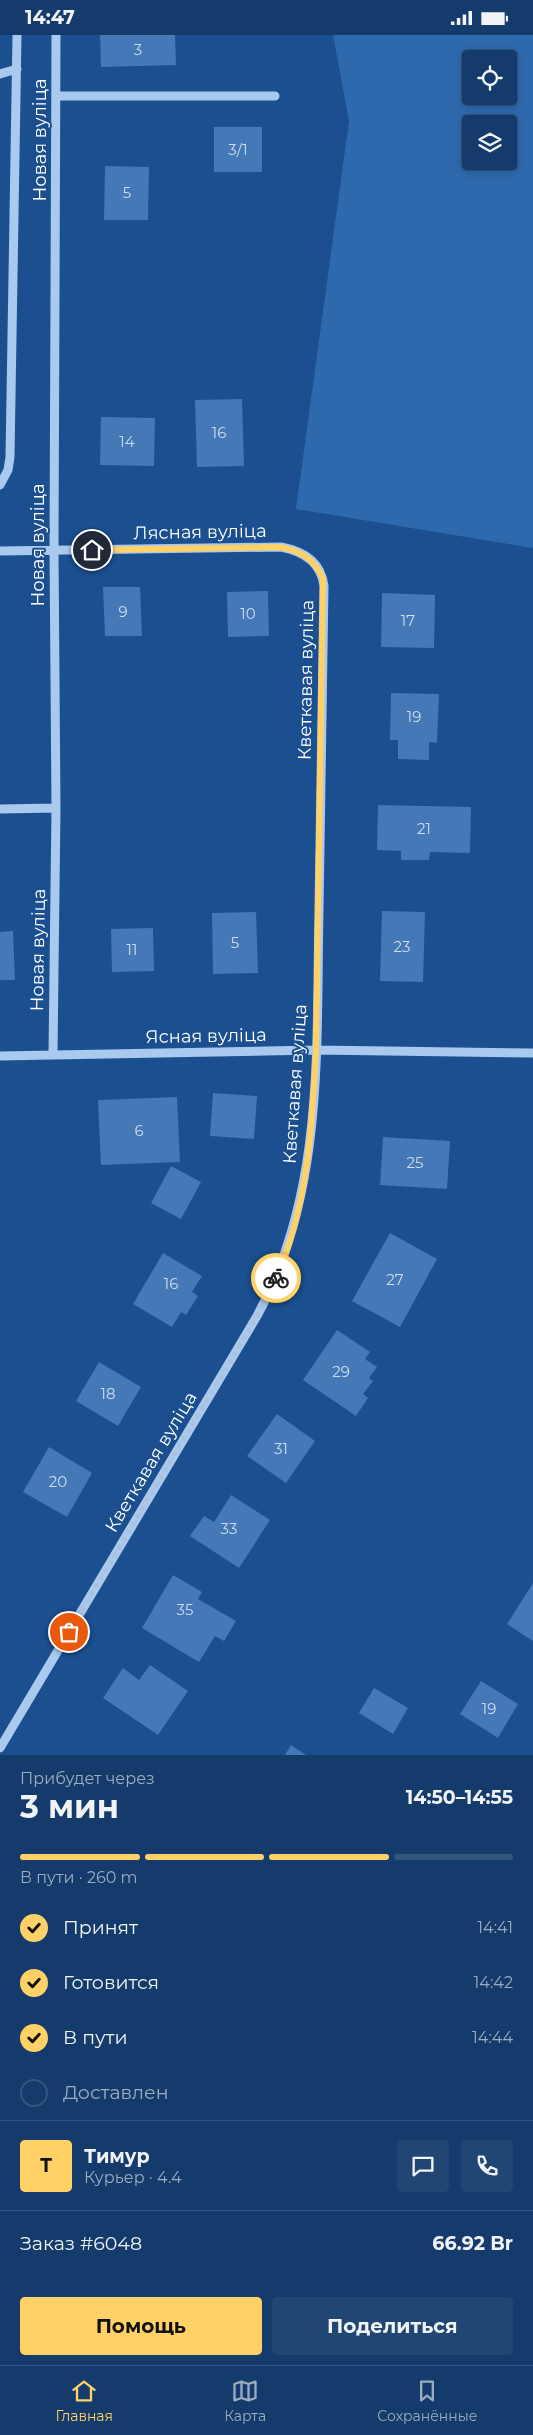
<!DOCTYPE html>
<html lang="ru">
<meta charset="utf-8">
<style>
:root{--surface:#143b6b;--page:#214673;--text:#f1f3f6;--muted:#9dadc1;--line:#33557e;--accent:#ffd166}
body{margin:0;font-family:Montserrat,sans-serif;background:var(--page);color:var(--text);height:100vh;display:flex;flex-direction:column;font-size:19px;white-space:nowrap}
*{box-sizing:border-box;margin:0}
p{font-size:16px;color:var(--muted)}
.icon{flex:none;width:28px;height:28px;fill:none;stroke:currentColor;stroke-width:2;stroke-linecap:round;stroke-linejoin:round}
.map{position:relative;height:1720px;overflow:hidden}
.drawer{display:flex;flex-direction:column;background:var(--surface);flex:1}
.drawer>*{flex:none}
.buttons{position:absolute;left:462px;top:15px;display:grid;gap:10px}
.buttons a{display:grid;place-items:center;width:55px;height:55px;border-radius:5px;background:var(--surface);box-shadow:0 2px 8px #0003,0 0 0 1px var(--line);font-size:25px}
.pin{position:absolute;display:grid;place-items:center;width:42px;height:42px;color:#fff;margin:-21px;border:2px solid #fff;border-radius:50%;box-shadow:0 1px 5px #0007}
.courier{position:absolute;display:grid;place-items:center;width:50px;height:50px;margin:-25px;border:4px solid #ffd166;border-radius:50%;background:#fff;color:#222;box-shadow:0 1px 6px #0007}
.summary em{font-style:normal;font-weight:700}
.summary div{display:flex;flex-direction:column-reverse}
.summary{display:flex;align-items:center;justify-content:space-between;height:85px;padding:0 20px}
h1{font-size:32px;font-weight:700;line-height:38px}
.bar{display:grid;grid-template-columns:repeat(4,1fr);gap:8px 5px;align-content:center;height:60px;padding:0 20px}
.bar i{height:6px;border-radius:4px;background:var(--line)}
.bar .selected{background:var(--accent)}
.bar p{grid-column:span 4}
.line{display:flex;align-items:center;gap:12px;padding:0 20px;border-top:1px solid var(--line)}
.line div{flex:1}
.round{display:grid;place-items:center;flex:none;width:52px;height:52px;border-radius:5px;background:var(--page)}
ol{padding:0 20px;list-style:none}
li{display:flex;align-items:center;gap:15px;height:55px}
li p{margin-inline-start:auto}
li .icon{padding:5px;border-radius:50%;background:var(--accent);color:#111;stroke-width:4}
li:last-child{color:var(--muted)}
li i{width:28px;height:28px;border:2px solid var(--line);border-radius:50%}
.action{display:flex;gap:10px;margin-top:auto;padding:10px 20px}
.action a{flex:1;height:58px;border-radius:5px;background:var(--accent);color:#111;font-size:20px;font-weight:700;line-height:58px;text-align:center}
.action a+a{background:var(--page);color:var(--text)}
.status{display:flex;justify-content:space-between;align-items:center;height:35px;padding:0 25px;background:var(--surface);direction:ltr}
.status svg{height:14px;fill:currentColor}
.dock{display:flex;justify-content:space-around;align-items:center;height:70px;border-top:1px solid var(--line);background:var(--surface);font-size:14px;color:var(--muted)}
.dock a{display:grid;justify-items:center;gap:2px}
.dock .selected{color:var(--accent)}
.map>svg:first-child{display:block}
</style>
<div class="status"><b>14:47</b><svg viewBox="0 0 49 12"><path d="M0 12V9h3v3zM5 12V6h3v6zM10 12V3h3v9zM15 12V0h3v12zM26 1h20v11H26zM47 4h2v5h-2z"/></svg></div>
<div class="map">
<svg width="533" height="1720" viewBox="0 0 533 1720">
<rect width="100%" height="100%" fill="#1b4f8f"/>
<!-- green -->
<path fill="#2e69ad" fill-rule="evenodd" d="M333,0H533V513L296,474L349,86ZM471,24H509V61H471ZM471,89H509V126H471Z"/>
<!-- building -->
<path fill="#4478b7" d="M100,0H175L176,30L101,32Z
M214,92H262V137H214Z
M105,131L149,132L148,185H104Z
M242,364L244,431L197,432L195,365Z
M101,382L155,383L154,431L100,430Z
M103,552H140L142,601H105Z
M268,556L269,601L228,602L227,557Z
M382,558L435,560L434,613L381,612Z
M391,658L439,659L437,708L429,707V725L398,724V705H390Z
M378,770L471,772L470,818L430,817L429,825H401V816L377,815Z
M382,876L425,877L423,947L380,946Z
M256,877L258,938L213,939L212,878Z
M153,893L154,936L112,937L111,894Z
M13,896L15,945H0V897Z
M213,1058L257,1061L254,1104L210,1101Z
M177,1062L180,1127L101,1130L98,1065Z
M383,1102L450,1106L447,1154L380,1150Z
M171,1131L201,1147L181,1184L151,1168Z
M390,1198L437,1224L400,1292L352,1266Z
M163,1218L202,1241L192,1257L198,1261L186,1280L181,1277L172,1292L133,1269Z
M337,1295L370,1317L365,1324L377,1332L369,1343L373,1346L363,1359L368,1363L356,1381L303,1345Z
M99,1327L141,1352L118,1391L76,1366Z
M277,1379L315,1406L286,1448L247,1421Z
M49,1412L92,1438L67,1482L23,1457Z
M231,1460L270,1485L239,1533L190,1501L204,1481L214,1487Z
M173,1540L202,1557L198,1564L236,1586L224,1606L215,1601L199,1627L142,1593Z
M533,1548V1606L507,1589Z
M150,1630L188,1656L158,1700L103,1663L123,1633L139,1645Z
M481,1646L518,1669L498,1703L460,1679Z
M374,1653L408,1673L393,1699L359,1678Z
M291,1710L306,1720H285Z"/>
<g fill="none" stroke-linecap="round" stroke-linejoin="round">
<!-- minor -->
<path stroke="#a9c9ee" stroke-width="9" d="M0,39L17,34
M56,61H275
M0,450L8,435L10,422L17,0
M0,516L281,512C303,516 321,527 324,551C322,659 320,767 319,876C316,1012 325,1157 257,1281L0,1713
M0,774L56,773
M53,1019L56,773L54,515L56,0
M0,1021L316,1015L533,1018"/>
</g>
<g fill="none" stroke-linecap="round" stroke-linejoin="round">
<!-- done -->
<path stroke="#afc1d8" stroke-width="5" stroke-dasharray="0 9" d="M69,1597L257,1281L276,1243"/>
<!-- route -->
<path stroke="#ffd166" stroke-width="6" d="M92,515L280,512C301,516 315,524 323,544L316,1015C312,1092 308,1171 276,1243"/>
</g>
<g text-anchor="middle" stroke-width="4" stroke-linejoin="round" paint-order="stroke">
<!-- number labels -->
<g font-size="15" fill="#d0dded">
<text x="138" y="20">3</text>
<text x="238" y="120">3/1</text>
<text x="127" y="163">5</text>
<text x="219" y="403">16</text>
<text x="127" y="412">14</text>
<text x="123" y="582">9</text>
<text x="248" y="584">10</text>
<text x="408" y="591">17</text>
<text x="414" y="687">19</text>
<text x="424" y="799">21</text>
<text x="235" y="913">5</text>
<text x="402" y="917">23</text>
<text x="132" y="920">11</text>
<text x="139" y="1101">6</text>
<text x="415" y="1133">25</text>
<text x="395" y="1250">27</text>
<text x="171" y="1254">16</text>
<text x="341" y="1342">29</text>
<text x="108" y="1364">18</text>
<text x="281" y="1419">31</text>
<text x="58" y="1452">20</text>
<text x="229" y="1499">33</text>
<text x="185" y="1580">35</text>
<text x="489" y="1679">19</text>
</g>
<!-- street labels -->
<g font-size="18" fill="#fff" stroke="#1b4f8f">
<text transform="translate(40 105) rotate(-90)" y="6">Новая вуліца</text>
<text transform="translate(200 497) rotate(-1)" y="6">Лясная вуліца</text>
<text transform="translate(38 510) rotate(-90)" y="6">Новая вуліца</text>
<text transform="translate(306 645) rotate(-89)" y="6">Кветкавая вуліца</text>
<text transform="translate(38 915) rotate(-89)" y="6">Новая вуліца</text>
<text transform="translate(206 1001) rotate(-1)" y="6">Ясная вуліца</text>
<text transform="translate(295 1049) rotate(-86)" y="6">Кветкавая вуліца</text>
<text transform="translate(151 1427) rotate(-59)" y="6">Кветкавая вуліца</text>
</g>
</g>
</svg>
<div class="buttons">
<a><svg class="icon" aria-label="locate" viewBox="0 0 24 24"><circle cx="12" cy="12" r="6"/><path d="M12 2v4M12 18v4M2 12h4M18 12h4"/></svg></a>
<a><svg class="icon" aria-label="layers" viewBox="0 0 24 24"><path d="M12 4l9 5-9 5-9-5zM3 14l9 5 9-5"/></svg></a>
</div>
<div class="pin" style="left:69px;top:1597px;background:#ea580c"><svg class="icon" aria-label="bag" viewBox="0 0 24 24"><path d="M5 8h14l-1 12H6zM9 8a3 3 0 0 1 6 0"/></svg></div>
<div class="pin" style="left:92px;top:515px;background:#1f2937"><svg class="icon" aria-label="home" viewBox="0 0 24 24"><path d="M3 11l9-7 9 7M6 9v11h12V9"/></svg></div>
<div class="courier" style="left:276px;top:1243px"><svg class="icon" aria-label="bike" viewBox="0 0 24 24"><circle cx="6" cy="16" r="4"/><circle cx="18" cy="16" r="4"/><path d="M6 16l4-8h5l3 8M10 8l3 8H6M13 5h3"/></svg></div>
</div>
<section class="drawer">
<div class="summary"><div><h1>3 мин</h1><p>Прибудет через</p></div><em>14:50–14:55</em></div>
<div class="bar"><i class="selected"></i><i class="selected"></i><i class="selected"></i><i></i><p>В пути · 260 m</p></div>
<ol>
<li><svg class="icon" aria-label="check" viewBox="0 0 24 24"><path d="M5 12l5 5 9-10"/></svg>Принят<p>14:41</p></li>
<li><svg class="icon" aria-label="check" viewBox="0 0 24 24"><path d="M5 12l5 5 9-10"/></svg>Готовится<p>14:42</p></li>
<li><svg class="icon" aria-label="check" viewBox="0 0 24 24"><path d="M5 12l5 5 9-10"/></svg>В пути<p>14:44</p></li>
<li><i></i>Доставлен</li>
</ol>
<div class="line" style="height:90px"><b class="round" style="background:var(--accent);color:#111">Т</b><div><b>Тимур</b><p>Курьер · 4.4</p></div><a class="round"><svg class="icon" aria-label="chat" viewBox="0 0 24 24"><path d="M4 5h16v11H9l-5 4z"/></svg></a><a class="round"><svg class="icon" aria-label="phone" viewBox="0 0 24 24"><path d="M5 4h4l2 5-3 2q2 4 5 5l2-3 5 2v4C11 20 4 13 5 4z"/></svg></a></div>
<div class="line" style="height:65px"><div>Заказ #6048</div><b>66.92 Br</b></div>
<div class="action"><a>Помощь</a><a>Поделиться</a></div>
</section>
<nav class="dock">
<a class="selected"><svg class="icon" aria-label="home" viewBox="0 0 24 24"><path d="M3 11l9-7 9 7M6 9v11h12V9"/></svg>Главная</a>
<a><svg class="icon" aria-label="map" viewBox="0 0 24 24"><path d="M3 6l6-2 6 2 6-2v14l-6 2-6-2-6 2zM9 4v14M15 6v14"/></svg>Карта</a>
<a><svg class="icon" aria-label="saved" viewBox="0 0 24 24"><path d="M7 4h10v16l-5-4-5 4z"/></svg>Сохранённые</a>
</nav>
